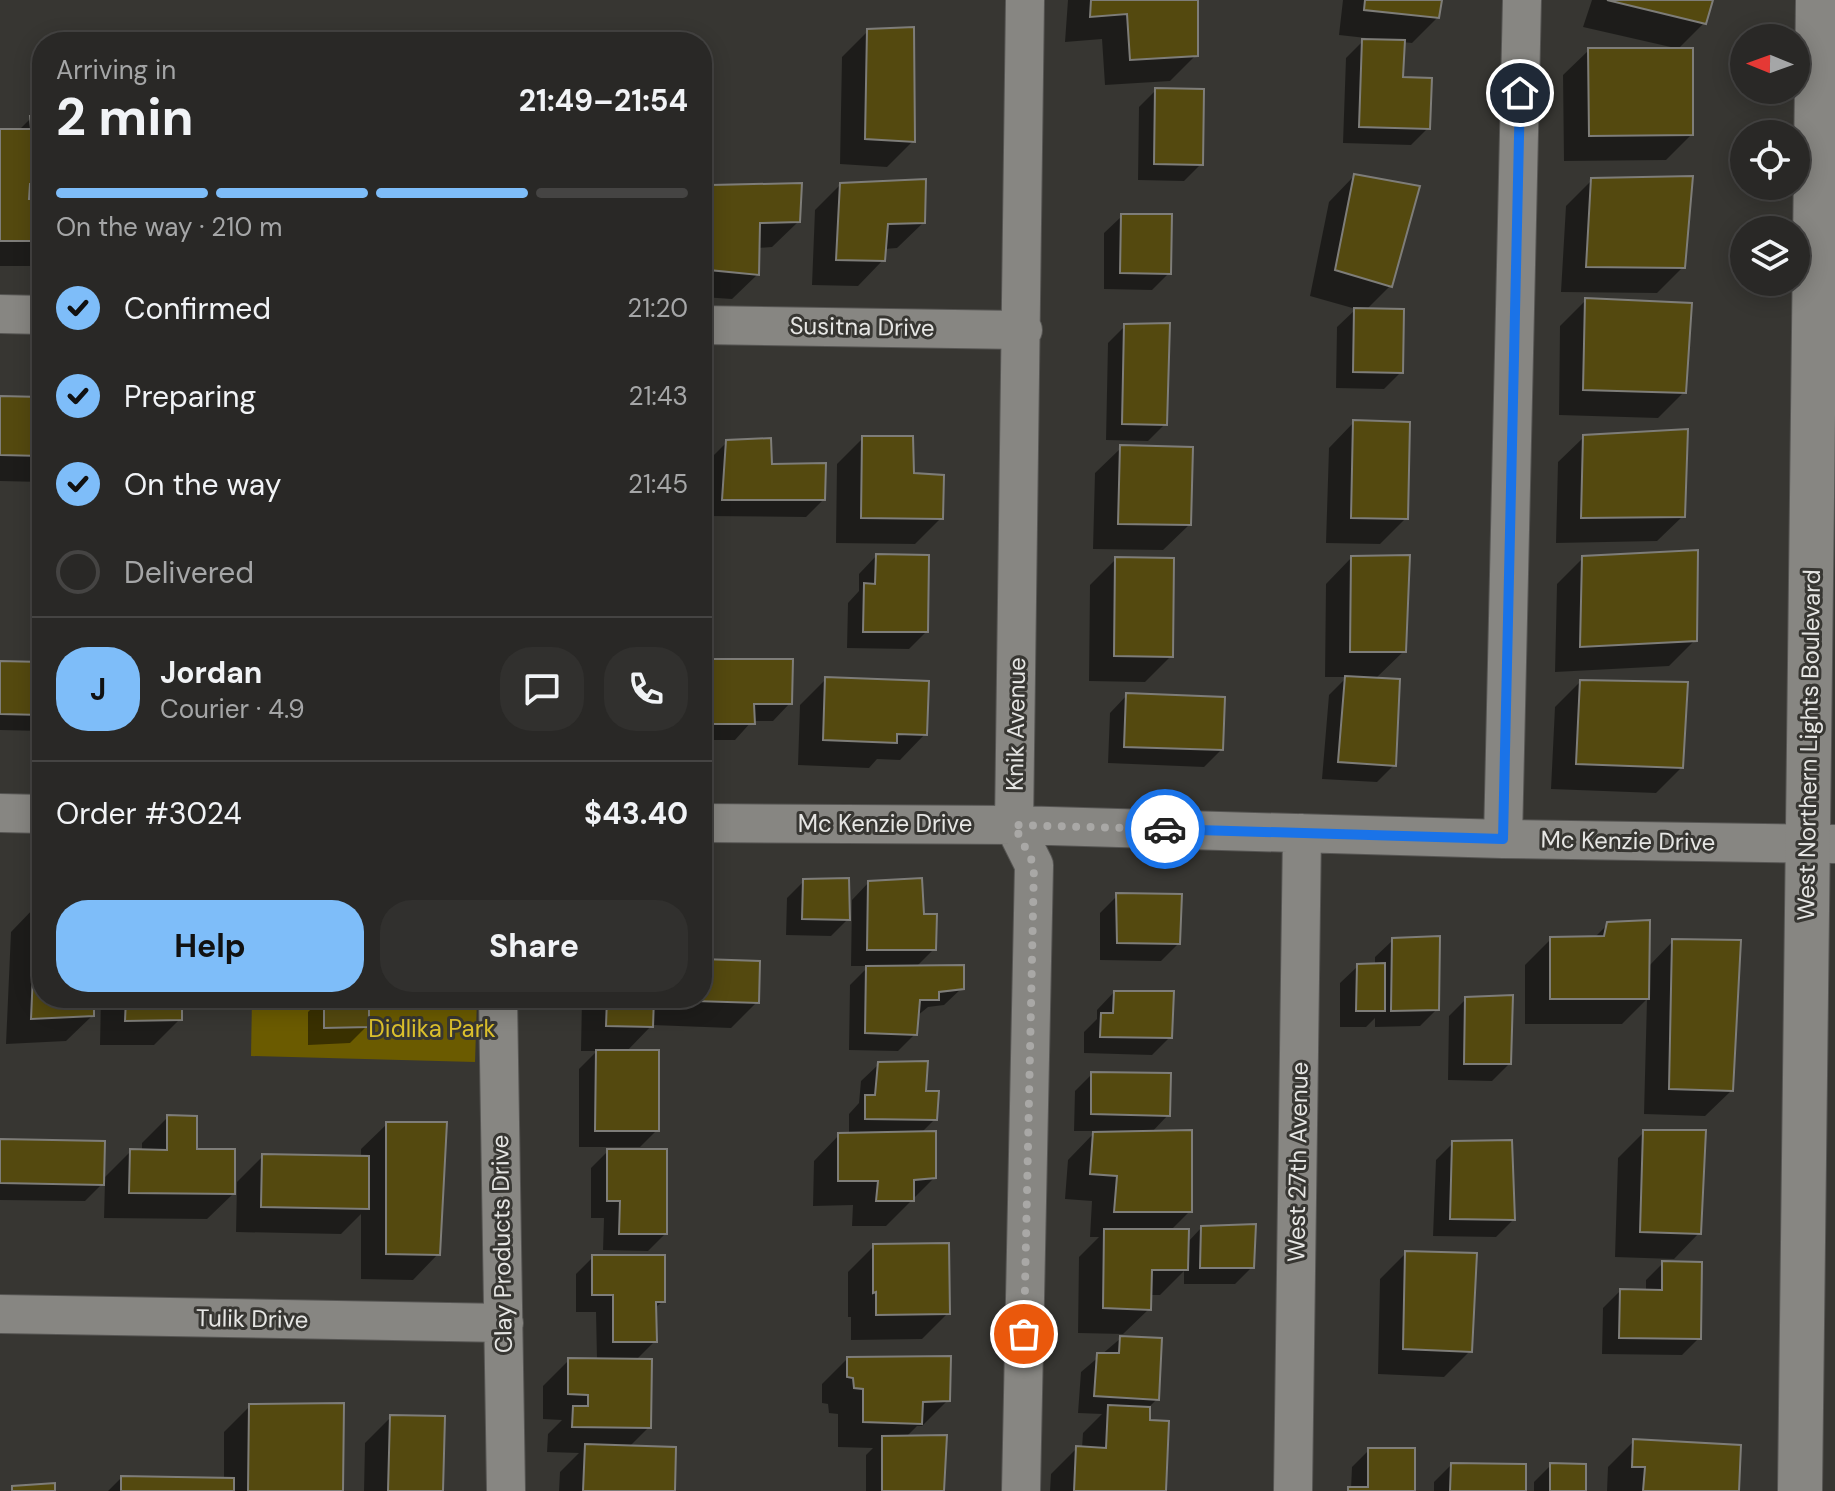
<!DOCTYPE html>
<meta charset="utf-8">
<style>
:root{--surface:#292826;--page:#31302e;--text:#f1f3f6;--muted:#a5a6a7;--line:#454443;--accent:#7ebdf9}
body{margin:0;font-family:"DM Sans",sans-serif;background:var(--page);color:var(--text);height:100vh;display:flex;flex-direction:column;font-size:30px;white-space:nowrap}
*{box-sizing:border-box;margin:0}
p{font-size:26px;color:var(--muted)}
.icon{flex:none;width:44px;height:44px;fill:none;stroke:currentColor;stroke-width:2;stroke-linecap:round;stroke-linejoin:round}
.map{position:relative;flex:1;overflow:hidden}
.side{position:absolute;left:32px;top:32px;width:680px;height:976px;display:flex;flex-direction:column;background:var(--surface);border-radius:32px;box-shadow:0 4px 20px #0003,0 0 0 2px var(--line)}
.side>*{flex:none}
.needle{width:52px;rotate:271deg}
.controls{position:absolute;left:1730px;top:24px;display:grid;gap:16px}
.controls a{display:grid;place-items:center;width:80px;height:80px;border-radius:50%;background:var(--surface);box-shadow:0 4px 20px #0003,0 0 0 2px var(--line);font-size:40px}
.pin{position:absolute;display:grid;place-items:center;width:68px;height:68px;color:#fff;margin:-34px;border:4px solid #fff;border-radius:50%;box-shadow:0 2px 8px #0007}
.courier{position:absolute;display:grid;place-items:center;width:80px;height:80px;margin:-40px;border:6px solid #1a73e8;border-radius:50%;background:#fff;color:#222;box-shadow:0 2px 10px #0007}
.overview em{font-style:normal;font-weight:700}
.overview div{display:flex;flex-direction:column-reverse}
.overview{display:flex;align-items:center;justify-content:space-between;height:136px;padding:0 24px}
h1{font-size:52px;font-weight:700;line-height:60px}
.bar{display:grid;grid-template-columns:repeat(4,1fr);gap:12px 8px;align-content:center;height:96px;padding:0 24px}
.bar i{height:10px;border-radius:6px;background:var(--line)}
.bar .current{background:var(--accent)}
.bar p{grid-column:span 4}
.line{display:flex;align-items:center;gap:20px;padding:0 24px;border-top:2px solid var(--line)}
.line div{flex:1}
.round{display:grid;place-items:center;flex:none;width:84px;height:84px;border-radius:32px;background:var(--page)}
ol{padding:0 24px;list-style:none}
li{display:flex;align-items:center;gap:24px;height:88px}
li p{margin-inline-start:auto}
li .icon{padding:8px;border-radius:50%;background:var(--accent);color:#111;stroke-width:4}
li:last-child{color:var(--muted)}
li i{width:44px;height:44px;border:4px solid var(--line);border-radius:50%}
.button{display:flex;gap:16px;margin-top:auto;padding:16px 24px}
.button a{flex:1;height:92px;border-radius:32px;background:var(--accent);color:#111;font-size:32px;font-weight:700;line-height:92px;text-align:center}
.button a+a{background:var(--page);color:var(--text)}
.map>svg:first-child{display:block}
</style>
<div class="map">
<svg width="1835" height="1491" viewBox="0 0 1835 1491">
<rect width="100%" height="100%" fill="#373632"/>
<!-- green -->
<path fill="#6b5b00" d="M252,998H477L475,1062L251,1056Z"/>
<!-- shadow -->
<path fill="#0007" d="M1068,0H1196V55L1170,81L1105,85L1102,39L1065,42Z
M1343,0H1440L1438,17L1412,43L1402,42L1401,79L1428,128L1411,145L1343,143L1346,58L1366,38L1339,35Z
M1592,0H1711L1704,23L1677,50L1691,135L1666,160L1564,161L1563,75L1589,50L1675,48L1583,27Z
M868,31L913,141L887,167L840,164L842,57Z
M1156,90L1201,164L1184,181L1138,180L1139,107Z
M31,118H42V257L34,266H0V131H18Z
M1354,176L1390,286L1366,310L1401,372L1384,389L1336,388L1337,327L1356,309L1310,296L1329,202Z
M1592,180L1683,267L1657,293L1561,292L1566,206Z
M841,184L923,223L897,248L884,249L883,260L858,286L812,285L815,210Z
M712,187L798,222L772,247L758,248V274L732,299L702,297V198Z
M1122,216L1169,273L1152,290L1104,289V233Z
M1586,300L1684,392L1658,418L1559,415L1560,326Z
M1125,326L1165,424L1148,441L1106,440L1108,343Z
M0,398L42,399V482L0,481Z
M1354,422L1406,518L1380,544L1326,543L1329,448Z
M1584,437L1683,516L1657,541L1556,543L1558,462Z
M863,438L941,518L915,544L836,543L837,464Z
M727,442L770,466L823,500L806,517L706,516L710,459Z
M1121,448L1189,525L1163,550L1093,549L1095,473Z
M876,556L926,632L909,649L847,648L848,603L859,591V574Z
M1351,558L1404,651L1375,679L1394,765L1377,782L1322,779L1329,695L1347,677H1325L1326,584Z
M1583,558L1695,640L1669,666L1555,672L1557,584Z
M1116,559L1171,656L1145,682L1089,681L1090,585Z
M706,661L790,703L773,721H752L735,740H702V665Z
M0,663L42,664V731L0,730Z
M826,679L925,734L900,760L877,759L869,768L798,765L800,705Z
M1580,682L1681,768L1656,793L1551,789L1555,707Z
M1127,695L1221,750L1204,767L1108,763L1110,713Z
M804,881L848,919L831,936L786,935L787,898Z
M869,882L922,916L934,949L916,967L962,988L944,1005L928,1007L917,1016L915,1034L898,1051L849,1050L850,985L869,966H851L852,900Z
M1117,896L1178,944L1161,961L1100,960V913Z
M36,906H42V998H92V1016L66,1041L6,1044L11,932Z
M1608,924L1648,967L1673,941L1731,1091L1705,1116L1644,1114L1647,999L1622,1024H1525V965L1551,939L1594,938Z
M1393,940L1437,1009L1420,1026L1375,1027V1018L1366,1027H1340V983L1358,966L1375,965V957Z
M702,961L757,1002L731,1028L652,1025L626,1052L657,1130L640,1147H579V1069L597,1051H581L582,998H702Z
M1114,992L1170,1037L1152,1055L1084,1053V1032L1097,1019V1010Z
M101,998H180V1019L154,1045H100Z
M322,998H367V1026L350,1043L308,1045V1012Z
M1466,999L1509,1064L1492,1081L1448,1080L1449,1016Z
M879,1064L935,1119L920,1134L934,1178L886,1226H852L853,1205L813,1206L814,1161L839,1135H849V1114L859,1103L861,1081Z
M1092,1074L1168,1115L1151,1133L1190,1211L1170,1231L1187,1243L1201,1228L1252,1267L1235,1284H1184V1271L1160,1295H1149V1309L1123,1334L1078,1333L1079,1257L1099,1237H1090L1092,1201L1065,1199L1068,1160L1096,1131H1074L1075,1091Z
M168,1117L233,1194L207,1219L104,1218L105,1181L85,1201L0,1200V1142L102,1180L131,1151L142,1152V1143Z
M387,1124L438,1254L413,1280L361,1279V1214L341,1234L236,1232L237,1182L263,1156L361,1158V1149Z
M1644,1132L1699,1233L1674,1259L1615,1257L1618,1158Z
M1453,1143L1513,1220L1496,1237L1433,1236L1436,1160Z
M608,1151L665,1234L648,1251L603,1250L604,1218H591V1168Z
M874,1246L948,1313L922,1339L851,1340V1317H848V1272Z
M1405,1254L1470,1351L1444,1377L1378,1374L1380,1279Z
M593,1257L663,1301L654,1309L655,1341L635,1361L649,1427L629,1447L673,1491H559L560,1472L579,1453L547,1452L548,1434L562,1420L543,1419V1386L569,1360H597L596,1312H576V1274Z
M1663,1263L1699,1338L1682,1355L1602,1354L1603,1308L1620,1291L1646,1292V1280Z
M1121,1338L1157,1399L1148,1408V1422L1164,1491H1050L1051,1474L1077,1448H1082L1083,1433L1102,1414L1078,1413L1081,1372Z
M847,1359L948,1400L922,1426H917L905,1438L942,1491H866V1455L873,1448L838,1447V1414L829,1413L828,1404L822,1403V1384Z
M250,1406L341,1491H108L121,1478L224,1480V1432Z
M391,1417L441,1491H364L365,1443Z
M1634,1441L1737,1491H1607L1608,1467Z
M1369,1450L1413,1491H1347L1351,1489L1352,1467Z
M1451,1465L1524,1491H1434V1482Z
M1551,1465L1584,1491H1534V1482Z"/>
<!-- building -->
<path fill="#54490f" stroke="#7e7d79" stroke-width="2" d="M1091,0H1198V56L1130,60L1127,14L1090,17Z
M1365,0H1442L1439,18L1364,10Z
M1607,0H1713L1706,24Z
M914,27L915,142L865,139L867,29Z
M1362,39L1405,40L1403,77L1432,78L1430,129L1359,127Z
M1588,48H1693V135L1589,136Z
M1155,88L1204,89L1203,165L1154,164Z
M30,116H42V184H30L29,199H42V241H0V129H31Z
M1354,174L1420,186L1392,287L1335,270Z
M1693,176L1685,268L1586,267L1591,178Z
M926,179L925,223L888,224L885,261L836,260L840,183Z
M802,183L800,222L760,223L759,275L709,270L711,185Z
M1121,214H1172L1171,274L1120,273Z
M1585,298L1692,303L1686,393L1583,390Z
M1354,308L1404,309L1403,373L1353,372Z
M1170,323L1167,425L1122,424L1124,324Z
M0,396L42,397V456L0,455Z
M1353,420L1410,422L1408,519L1351,518Z
M1688,429L1685,517L1581,518L1583,435Z
M862,436H913L914,473L944,475L943,519L861,518Z
M771,438L772,464L826,463L825,500H722L726,440Z
M1120,445L1193,447L1191,525L1118,524Z
M1698,550L1697,641L1580,647L1582,556Z
M876,554L929,555L928,632H863L864,583L875,584Z
M1410,555L1406,652H1350L1351,556Z
M1115,557L1174,558L1173,657L1114,656Z
M706,659H793L792,704H754L755,724H706Z
M0,661L42,662V715L0,714Z
M1345,676L1400,679L1396,766L1338,762Z
M825,677L929,681L927,735L897,734V743L823,740Z
M1580,680L1688,682L1683,768L1576,764Z
M1126,693L1225,697L1223,750L1124,747Z
M849,878L850,920L802,919L803,879Z
M922,878L924,914H937L936,950H867L868,881Z
M1116,893L1182,894L1180,944L1117,943Z
M36,904H42V998H94V1016L31,1019Z
M1650,920L1649,999H1550V937L1604,936L1607,922Z
M1440,936L1439,1010L1391,1011L1392,938Z
M1672,939L1741,940L1733,1091L1669,1089Z
M702,959L760,961L759,1003L662,1000L702,998Z
M1385,963V1011H1356L1357,964Z
M964,965V989L939,992V1000H920L917,1035L865,1033L866,966Z
M1114,991H1174L1172,1038L1100,1037L1101,1013H1113Z
M1513,995L1511,1064H1464L1465,997Z
M126,998H182V1020L125,1021Z
M324,998H369V1027L324,1028Z
M607,998H654L653,1027L606,1026Z
M596,1050H659V1131H595Z
M928,1061L926,1091H939L937,1120L865,1119V1095H875L878,1062Z
M1091,1072L1171,1073L1170,1116L1091,1114Z
M167,1115L197,1116V1149H235V1194L129,1193L130,1149L167,1150Z
M386,1122H447L440,1255L386,1254Z
M1192,1130V1212H1114L1117,1176L1090,1174L1093,1132Z
M1643,1130H1706L1701,1234L1640,1232Z
M936,1131V1178L914,1180V1201H876L878,1181H838V1133Z
M0,1139L105,1141L104,1185L0,1183Z
M1512,1140L1515,1220L1450,1219L1452,1141Z
M607,1149H667V1234H619L620,1201H607Z
M262,1154L369,1156V1209L261,1207Z
M1256,1224L1254,1268H1200L1201,1226Z
M1104,1229H1189L1188,1270H1152L1151,1310L1103,1308Z
M949,1243L950,1314L876,1315V1292L873,1293V1244Z
M1405,1251L1477,1253L1472,1352L1403,1349Z
M592,1255H665V1302H656L657,1342H613V1295H592Z
M1662,1261L1702,1262L1701,1339L1619,1338L1620,1289L1662,1290Z
M1120,1336L1162,1338L1159,1400L1094,1396L1097,1353H1119Z
M951,1356L950,1401L923,1402L922,1424L863,1422V1389L854,1388L853,1378L847,1377V1357Z
M568,1358L652,1359L651,1428L572,1427L573,1406H588V1395L568,1394Z
M344,1403L343,1491H248L249,1404Z
M1108,1405L1150,1407V1420L1169,1421L1166,1491H1074L1076,1446L1106,1448Z
M390,1415L445,1416L443,1491H388Z
M947,1435L944,1491H882V1436Z
M1633,1439L1741,1445L1739,1491H1643L1645,1467H1632Z
M585,1444L676,1447L675,1491H583Z
M1368,1448H1415V1491H1348V1487H1368Z
M1451,1463L1526,1464V1491H1450Z
M1550,1463L1586,1464V1491H1550Z
M121,1476L234,1478V1491H121Z
M55,1483V1491H12V1486Z"/>
<g fill="none" stroke-linecap="round" stroke-linejoin="round">
<defs>
<path id="minor" d="M0,314L42,315
M702,325L1023,330
M0,813L42,814
M702,823L1014,825L1503,839L1835,844
M1503,839L1522,0
M498,998L506,1491
M0,1314L504,1323
M1021,1491L1034,865L1014,825L1025,0
M1293,1491L1302,833"/>
<path id="tertiary" d="M1800,1491L1818,0"/>
</defs>
<!-- minor casing -->
<use href="#minor" stroke="#565553" stroke-width="40"/>
<!-- tertiary casing -->
<use href="#tertiary" stroke="#565553" stroke-width="46"/>
<!-- minor -->
<use href="#minor" stroke="#878682" stroke-width="38"/>
<!-- tertiary -->
<use href="#tertiary" stroke="#878682" stroke-width="44"/>
</g>
<g fill="none" stroke-linecap="round" stroke-linejoin="round">
<!-- done -->
<path stroke="#a9a8a6" stroke-width="8" stroke-dasharray="0 14.4" d="M1024,1334L1034,865L1014,825L1165,829"/>
<!-- route -->
<path stroke="#1a73e8" stroke-width="10" d="M1165,829L1503,839L1520,93"/>
</g>
<g text-anchor="middle" stroke-width="6" stroke-linejoin="round" paint-order="stroke">
<!-- street labels -->
<g font-size="24" fill="#e6e6e4" stroke="#373632">
<text transform="translate(862 327) rotate(1)" y="8">Susitna Drive</text>
<text transform="translate(1016 724) rotate(-89)" y="8">Knik Avenue</text>
<text transform="translate(1809 745) rotate(-89)" y="8">West Northern Lights Boulevard</text>
<text x="885" y="832">Mc Kenzie Drive</text>
<text transform="translate(1628 841) rotate(1)" y="8">Mc Kenzie Drive</text>
<text transform="translate(1298 1162) rotate(-89)" y="8">West 27th Avenue</text>
<text transform="translate(502 1244) rotate(-91)" y="8">Clay Products Drive</text>
<text transform="translate(252 1319) rotate(1)" y="8">Tulik Drive</text>
</g>
<!-- park labels -->
<g font-size="24" fill="#dcc02c" stroke="#373632">
<text x="432" y="1037">Didlika Park</text>
</g>
</g>
</svg>
<div class="controls">
<a><svg class="needle" viewBox="-14 -14 28 28"><path d="M0-13l5 13h-10z" fill="#e53935"/><path d="M0 13l5-13h-10z" fill="#a5a6a7"/></svg></a>
<a><svg class="icon" aria-label="locate" viewBox="0 0 24 24"><circle cx="12" cy="12" r="6"/><path d="M12 2v4M12 18v4M2 12h4M18 12h4"/></svg></a>
<a><svg class="icon" aria-label="layers" viewBox="0 0 24 24"><path d="M12 4l9 5-9 5-9-5zM3 14l9 5 9-5"/></svg></a>
</div>
<div class="pin" style="left:1024px;top:1334px;background:#ea580c"><svg class="icon" aria-label="bag" viewBox="0 0 24 24"><path d="M5 8h14l-1 12H6zM9 8a3 3 0 0 1 6 0"/></svg></div>
<div class="pin" style="left:1520px;top:93px;background:#1f2937"><svg class="icon" aria-label="home" viewBox="0 0 24 24"><path d="M3 11l9-7 9 7M6 9v11h12V9"/></svg></div>
<div class="courier" style="left:1165px;top:829px"><svg class="icon" aria-label="car" viewBox="0 0 24 24"><path d="M5 17H2v-5l4-1 3-4h7l3 4 3 1v5h-3M9 17h6M6 11h13"/><circle cx="7" cy="17" r="2"/><circle cx="17" cy="17" r="2"/></svg></div>
<section class="side">
<div class="overview"><div><h1>2 min</h1><p>Arriving in</p></div><em>21:49–21:54</em></div>
<div class="bar"><i class="current"></i><i class="current"></i><i class="current"></i><i></i><p>On the way · 210 m</p></div>
<ol>
<li><svg class="icon" aria-label="check" viewBox="0 0 24 24"><path d="M5 12l5 5 9-10"/></svg>Confirmed<p>21:20</p></li>
<li><svg class="icon" aria-label="check" viewBox="0 0 24 24"><path d="M5 12l5 5 9-10"/></svg>Preparing<p>21:43</p></li>
<li><svg class="icon" aria-label="check" viewBox="0 0 24 24"><path d="M5 12l5 5 9-10"/></svg>On the way<p>21:45</p></li>
<li><i></i>Delivered</li>
</ol>
<div class="line" style="height:144px"><b class="round" style="background:var(--accent);color:#111">J</b><div><b>Jordan</b><p>Courier · 4.9</p></div><a class="round"><svg class="icon" aria-label="chat" viewBox="0 0 24 24"><path d="M4 5h16v11H9l-5 4z"/></svg></a><a class="round"><svg class="icon" aria-label="phone" viewBox="0 0 24 24"><path d="M5 4h4l2 5-3 2q2 4 5 5l2-3 5 2v4C11 20 4 13 5 4z"/></svg></a></div>
<div class="line" style="height:104px"><div>Order #3024</div><b>$43.40</b></div>
<div class="button"><a>Help</a><a>Share</a></div>
</section>
</div>
